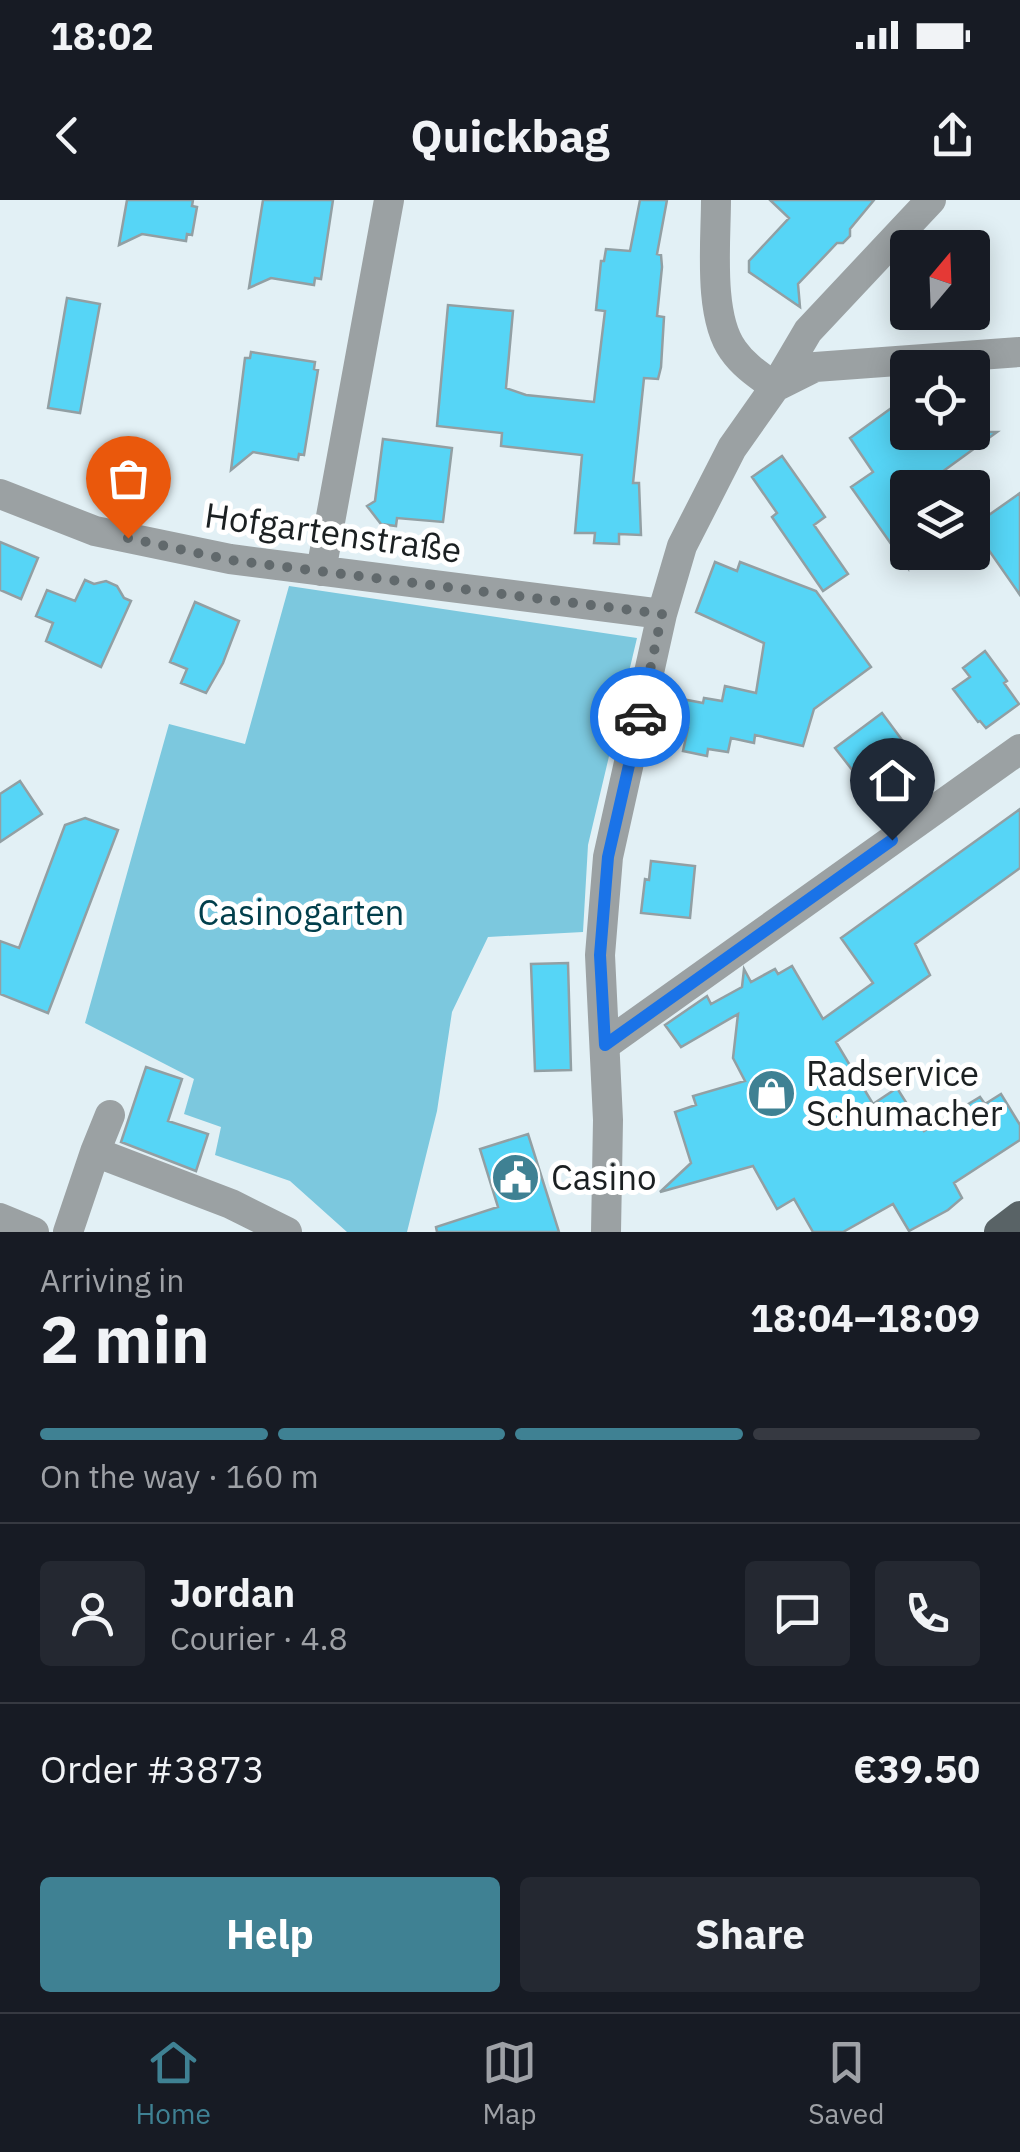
<!DOCTYPE html>
<meta charset="utf-8">
<style>
:root{--surface:#171b24;--page:#242831;--text:#f1f3f6;--muted:#9ea1a6;--line:#363941;--accent:#3f8193}
body{margin:0;font-family:"IBM Plex Sans",sans-serif;background:var(--page);color:var(--text);height:100vh;display:flex;flex-direction:column;font-size:38px;white-space:nowrap}
*{box-sizing:border-box;margin:0}
p{font-size:32px;color:var(--muted)}
.icon{flex:none;width:55px;height:55px;fill:none;stroke:currentColor;stroke-width:2;stroke-linecap:round;stroke-linejoin:round}
.map{position:relative;height:1032px;overflow:hidden}
.details{display:flex;flex-direction:column;background:var(--surface);flex:1}
.details>*{flex:none}
.needle{width:65px;rotate:19deg}
.buttons{position:absolute;left:890px;top:30px;display:grid;gap:20px}
.buttons a{display:grid;place-items:center;width:100px;height:100px;border-radius:10px;background:var(--surface);box-shadow:0 5px 25px #0003;font-size:50px}
.pin{position:absolute;display:grid;place-items:center;width:85px;height:85px;color:#fff;margin:-102px -42px;border-radius:50% 50% 50% 0;rotate:-45deg;box-shadow:0 0 10px #0007}
.pin .icon{rotate:45deg}
.courier{position:absolute;display:grid;place-items:center;width:100px;height:100px;margin:-50px;border:8px solid #1a73e8;border-radius:50%;background:#fff;color:#222;box-shadow:0 2px 12px #0007}
.summary em{font-style:normal;font-weight:700}
.summary div{display:flex;flex-direction:column-reverse}
.summary{display:flex;align-items:center;justify-content:space-between;height:170px;padding:0 40px}
h1{font-size:65px;font-weight:700;line-height:75px}
.bar{display:grid;grid-template-columns:repeat(4,1fr);gap:15px 10px;align-content:center;height:120px;padding:0 40px}
.bar i{height:12px;border-radius:8px;background:var(--line)}
.bar .active{background:var(--accent)}
.bar p{grid-column:span 4}
.line{display:flex;align-items:center;gap:25px;padding:0 40px;border-top:2px solid var(--line)}
.line div{flex:1}
.round{display:grid;place-items:center;flex:none;width:105px;height:105px;border-radius:10px;background:var(--page)}
.action{display:flex;gap:20px;margin-top:auto;padding:20px 40px}
.action a{flex:1;height:115px;border-radius:10px;background:var(--accent);color:#fff;font-size:40px;font-weight:700;line-height:115px;text-align:center}
.action a+a{background:var(--page);color:var(--text)}
.status{display:flex;justify-content:space-between;align-items:center;height:70px;padding:0 50px;background:var(--surface);direction:ltr}
.status svg{height:28px;fill:currentColor}
header{display:flex;justify-content:space-between;align-items:center;height:130px;padding:0 40px;background:var(--surface);font-size:45px;font-weight:700}
.tab-bar{display:flex;justify-content:space-around;align-items:center;height:140px;border-top:2px solid var(--line);background:var(--surface);font-size:28px;color:var(--muted)}
.tab-bar a{display:grid;justify-items:center;gap:5px}
.tab-bar .active{color:var(--accent)}
.map>svg:first-child{display:block}
</style>
<div class="status"><b>18:02</b><svg viewBox="0 0 49 12"><path d="M0 12V9h3v3zM5 12V6h3v6zM10 12V3h3v9zM15 12V0h3v12zM26 1h20v11H26zM47 4h2v5h-2z"/></svg></div>
<header><svg class="icon" aria-label="back" viewBox="0 0 24 24"><path d="M15 5l-7 7 7 7"/></svg>Quickbag<svg class="icon" aria-label="share" viewBox="0 0 24 24"><path d="M12 15V3M7 8l5-5 5 5M5 13v7h14v-7"/></svg></header>
<div class="map">
<svg width="1020" height="1032" viewBox="0 0 1020 1032">
<rect width="100%" height="100%" fill="#e2f0f5"/>
<!-- green -->
<path fill="#7cc8de" d="M289,386L637,438L588,645L583,732L488,737L452,812L437,911L407,1032H347L290,981L215,955L221,927L184,914L194,879L85,823L169,524L245,544Z"/>
<!-- building -->
<path fill="#56d5f6" stroke="#929fa3" stroke-width="2.5" d="M127,0H193L192,6L197,7L192,35L187,34L186,41L142,34L119,45Z
M263,0H333L321,79L315,78L314,85L271,78L249,88Z
M640,0H667L657,54L661,55L662,67L657,116L664,117L661,167L658,179L644,178L633,283H639L641,335L619,334V344L594,343L595,333H575L582,255L501,246L502,233L437,226L448,105L513,111L506,188L526,195L594,202L605,111L596,110L601,61H604L606,49L630,51Z
M770,0H874L850,29V36L843,43H837L798,84L800,107L749,72V61L789,18Z
M67,98L100,104L80,213L48,208Z
M251,152L315,162L314,169L318,170L304,255L299,254L298,260L253,252L231,270L245,158H250Z
M908,196V232H997L920,288H908V368L851,287L873,272L850,238Z
M383,239L452,248L443,322L397,318L396,326L381,324L367,306L375,301Z
M782,256L825,317L814,325L848,374L823,391L772,317L777,313L752,277Z
M1020,293V395L988,349L972,360V327Z
M0,342L38,358L21,399L0,390Z
M715,362L737,371L740,362L816,391L871,467L814,509L803,546L755,535L754,543L731,538L728,552L708,549L707,556L683,551L688,528L677,526L682,499L703,503L704,498L722,501L725,486L756,493L764,443L696,412Z
M85,380L94,384L106,381L117,386L124,398L131,401L101,467L46,441L53,423L36,416L47,390L75,401Z
M195,402L239,421L223,463L206,493L181,483L187,469L170,462Z
M985,451L1007,481L1004,483L1019,504L986,528L980,521L978,522L953,489L970,477L963,468Z
M882,513L908,548L900,554L913,571L875,599L835,548Z
M20,581L42,614L0,642V594Z
M1020,609V668L915,744L930,775L836,842L873,904L897,888L924,931L980,897L985,904L1001,894L1020,925V940L954,983L962,998L948,1010L909,1031L893,1004L843,1032H813L794,999L777,1009L753,966L660,992L691,963L675,912L696,905L693,896L745,881L733,858L738,814L681,847L665,825L707,796L711,804L742,787L744,769L751,782L775,769L778,774L792,766L823,819L873,783L841,738Z
M85,618L118,630L48,813L0,794V741L19,748L65,625Z
M651,661L695,666L690,718L641,713L645,679L649,680Z
M568,763L571,870L535,871L531,764Z
M146,867L182,879L168,921L208,934L196,971L121,942Z
M528,934L559,1032H437L436,1027L498,1007L480,949Z"/>
<g fill="none" stroke-linecap="round" stroke-linejoin="round">
<!-- minor -->
<path stroke="#9ba1a3" stroke-width="30" d="M716,0C716,41 708,116 733,150C744,166 760,176 775,187
M775,187L815,167L1020,152
M0,294L95,331L230,359L662,414
M321,371L389,0
M605,845L1020,549
M95,952L110,915
M0,1018L34,1032
M68,1032L95,952L231,1004L287,1032
M606,1032L608,920L600,755L608,657L662,414L682,346L732,248L775,187L808,131L931,0"/>
<!-- major -->
<path stroke="#596366" stroke-width="30" d="M999,1032L1020,1016"/>
</g>
<g fill="none" stroke-linecap="round" stroke-linejoin="round">
<!-- done -->
<path stroke="#61696c" stroke-width="10" stroke-dasharray="0 18" d="M128,338L230,360L662,414L640,517"/>
<!-- route -->
<path stroke="#1a73e8" stroke-width="12" d="M640,517L608,657L600,755L605,845L892,640"/>
</g>
<!-- icons -->
<defs>
<symbol id="shop-disc" viewBox="-11 -11 22 22"><circle r="9.5" fill="#3f8193" stroke="#fff"/><path d="M-5-2.5h2.3a2.7 3.5 0 0 1 5.4 0H5L5.5 6h-11ZM-1.5-2.5h3a1.5 2.3 0 0 0-3 0Z" fill="#fff"/></symbol>
<symbol id="civic-disc" viewBox="-11 -11 22 22"><circle r="9.5" fill="#3f8193" stroke="#fff"/><path d="M-.6-6.5H3V-4.5H.6V-3L4-1V1h2V6H-6V1h2V-1L-.6-3ZM-1.2 2.5V6h2.4V2.5Z" fill="#fff"/></symbol>
</defs>
<g fill-rule="evenodd">
<use href="#shop-disc" x="744" y="866" width="55" height="55"/>
<use href="#civic-disc" x="488" y="950" width="55" height="55"/>
</g>
<g text-anchor="middle" stroke-width="10" stroke-linejoin="round" paint-order="stroke">
<!-- street labels -->
<g font-size="35" fill="#1b2022" stroke="#fff">
<text transform="translate(333 333) rotate(8)" y="12">Hofgartenstraße</text>
</g>
<!-- park labels -->
<g font-size="35" fill="#013e4b" stroke="#fff">
<text x="301" y="725">Casinogarten</text>
</g>
<!-- poi labels -->
<g font-size="35" fill="#1b2022" stroke="#fff" text-anchor="start">
<text x="806" y="886">Radservice<tspan x="806" dy="40">Schumacher</tspan></text>
<text x="551" y="990">Casino</text>
</g>
</g>
</svg>
<div class="buttons">
<a><svg class="needle" viewBox="-14 -14 28 28"><path d="M0-13l5 13h-10z" fill="#e53935"/><path d="M0 13l5-13h-10z" fill="#9ea1a6"/></svg></a>
<a><svg class="icon" aria-label="locate" viewBox="0 0 24 24"><circle cx="12" cy="12" r="6"/><path d="M12 2v4M12 18v4M2 12h4M18 12h4"/></svg></a>
<a><svg class="icon" aria-label="layers" viewBox="0 0 24 24"><path d="M12 4l9 5-9 5-9-5zM3 14l9 5 9-5"/></svg></a>
</div>
<div class="pin" style="left:128px;top:338px;background:#ea580c"><svg class="icon" aria-label="bag" viewBox="0 0 24 24"><path d="M5 8h14l-1 12H6zM9 8a3 3 0 0 1 6 0"/></svg></div>
<div class="pin" style="left:892px;top:640px;background:#1f2937"><svg class="icon" aria-label="home" viewBox="0 0 24 24"><path d="M3 11l9-7 9 7M6 9v11h12V9"/></svg></div>
<div class="courier" style="left:640px;top:517px"><svg class="icon" aria-label="car" viewBox="0 0 24 24"><path d="M5 17H2v-5l4-1 3-4h7l3 4 3 1v5h-3M9 17h6M6 11h13"/><circle cx="7" cy="17" r="2"/><circle cx="17" cy="17" r="2"/></svg></div>
</div>
<section class="details">
<div class="summary"><div><h1>2 min</h1><p>Arriving in</p></div><em>18:04–18:09</em></div>
<div class="bar"><i class="active"></i><i class="active"></i><i class="active"></i><i></i><p>On the way · 160 m</p></div>
<div class="line" style="height:180px"><a class="round"><svg class="icon" aria-label="person" viewBox="0 0 24 24"><circle cx="12" cy="8" r="4"/><path d="M4 21q1-7 8-7t8 7"/></svg></a><div><b>Jordan</b><p>Courier · 4.8</p></div><a class="round"><svg class="icon" aria-label="chat" viewBox="0 0 24 24"><path d="M4 5h16v11H9l-5 4z"/></svg></a><a class="round"><svg class="icon" aria-label="phone" viewBox="0 0 24 24"><path d="M5 4h4l2 5-3 2q2 4 5 5l2-3 5 2v4C11 20 4 13 5 4z"/></svg></a></div>
<div class="line" style="height:130px"><div>Order #3873</div><b>€39.50</b></div>
<div class="action"><a>Help</a><a>Share</a></div>
</section>
<nav class="tab-bar">
<a class="active"><svg class="icon" aria-label="home" viewBox="0 0 24 24"><path d="M3 11l9-7 9 7M6 9v11h12V9"/></svg>Home</a>
<a><svg class="icon" aria-label="map" viewBox="0 0 24 24"><path d="M3 6l6-2 6 2 6-2v14l-6 2-6-2-6 2zM9 4v14M15 6v14"/></svg>Map</a>
<a><svg class="icon" aria-label="saved" viewBox="0 0 24 24"><path d="M7 4h10v16l-5-4-5 4z"/></svg>Saved</a>
</nav>
